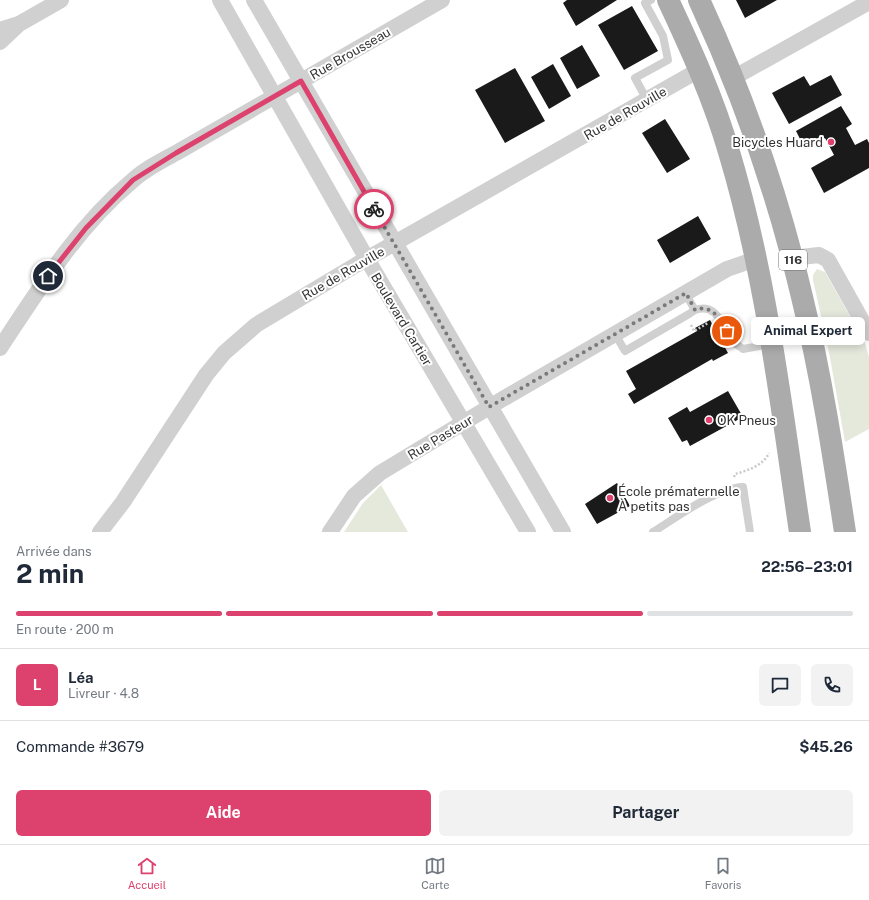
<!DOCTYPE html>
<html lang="fr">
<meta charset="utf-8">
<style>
:root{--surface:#fff;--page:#f2f2f3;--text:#1f2937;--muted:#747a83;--line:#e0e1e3;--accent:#dc426d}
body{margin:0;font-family:"Public Sans",sans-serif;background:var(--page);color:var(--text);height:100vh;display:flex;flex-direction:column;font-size:15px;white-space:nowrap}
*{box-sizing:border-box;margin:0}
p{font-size:13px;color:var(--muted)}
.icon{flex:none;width:22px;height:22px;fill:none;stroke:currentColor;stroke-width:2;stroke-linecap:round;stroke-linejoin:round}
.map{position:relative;height:532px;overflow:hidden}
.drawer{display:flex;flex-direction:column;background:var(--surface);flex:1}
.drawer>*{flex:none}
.pin{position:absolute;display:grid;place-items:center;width:34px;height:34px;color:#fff;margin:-17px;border:2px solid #fff;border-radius:50%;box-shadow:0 1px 4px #0007}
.courier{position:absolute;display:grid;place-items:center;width:40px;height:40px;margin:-20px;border:3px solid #dc426d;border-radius:50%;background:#fff;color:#222;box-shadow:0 1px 5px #0007}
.bubble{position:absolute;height:28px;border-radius:6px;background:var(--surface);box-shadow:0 2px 10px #0003;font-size:13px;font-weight:700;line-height:28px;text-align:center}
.overview em{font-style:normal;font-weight:700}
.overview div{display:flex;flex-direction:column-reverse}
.overview{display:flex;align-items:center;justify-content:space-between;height:68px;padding:0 16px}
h1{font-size:26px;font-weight:700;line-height:30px}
.bar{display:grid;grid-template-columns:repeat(4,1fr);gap:6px 4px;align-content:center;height:48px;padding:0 16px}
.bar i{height:5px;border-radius:3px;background:var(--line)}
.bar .on{background:var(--accent)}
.bar p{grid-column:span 4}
.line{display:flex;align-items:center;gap:10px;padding:0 16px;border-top:1px solid var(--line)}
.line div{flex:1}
.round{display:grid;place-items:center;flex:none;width:42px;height:42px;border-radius:6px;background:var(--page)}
.primary-button{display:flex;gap:8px;margin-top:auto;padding:8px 16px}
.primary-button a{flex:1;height:46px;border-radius:6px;background:var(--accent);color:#fff;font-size:16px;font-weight:700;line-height:46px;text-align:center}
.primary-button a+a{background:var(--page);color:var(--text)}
.dock{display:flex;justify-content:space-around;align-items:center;height:56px;border-top:1px solid var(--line);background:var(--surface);font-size:11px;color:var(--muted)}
.dock a{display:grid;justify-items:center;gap:2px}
.dock .on{color:var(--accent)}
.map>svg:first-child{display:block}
</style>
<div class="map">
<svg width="869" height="532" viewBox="0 0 869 532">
<rect width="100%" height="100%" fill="#fff"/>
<!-- green -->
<path fill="#e5e9dc" d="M817,269L825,272L865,343L869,357V429L845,442L829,352L813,280V275Z
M381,485L408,532H344L363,503Z"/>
<!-- building -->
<path fill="#1a1a1a" d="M567,0H617L576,26L563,3Z
M736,0H777L745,18Z
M632,6L658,51L624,70L598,25Z
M582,45L600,76L577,89L560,58Z
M553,64L571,96L549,109L531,77Z
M515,68L545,121L505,143L475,90Z
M831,75L842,95L789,124L772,93L804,76L810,86Z
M841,106L852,124L846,128L855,145L867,139L869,143V168L824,193L811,168L834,155L825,138L805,149L796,131Z
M665,119L690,159L667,173L642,133Z
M698,216L711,239L670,263L657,240Z
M710,320L728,353L713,361L712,359L634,404L628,394L636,389L626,371L697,331L695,328Z
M728,391L743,417L690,446L687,440L682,442L668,418L687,407L690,412Z
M617,483L630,506L597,524L585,504Z"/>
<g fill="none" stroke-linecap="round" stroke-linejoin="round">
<!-- path -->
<path stroke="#cacaca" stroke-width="2.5" stroke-dasharray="2 2" stroke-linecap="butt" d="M691,325L694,331L708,323
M734,477L735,474C747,471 764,465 769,453"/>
<!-- lane -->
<path stroke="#d0d0d0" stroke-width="8" d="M647,100L635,78L668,60L663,36L645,3L651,0
M695,310C717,302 723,327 733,341C735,344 739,346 743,349L771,344
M615,334L625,351L689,314L695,310L685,293
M653,532C677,517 716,488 743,487L750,532"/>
<!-- street -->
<path stroke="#d0d0d0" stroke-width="16" d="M220,0L367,259L528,532
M254,0L563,532
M0,30L19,24L61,0
M0,42L18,25
M733,78L869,2
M792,258L819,255L828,260L869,333
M0,348C39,289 77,227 132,181C145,169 161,161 176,153L442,0
M100,532L123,502L206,375L224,353L256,325L356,265L699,70
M330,532L354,496L380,473L501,400L727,269L756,259"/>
<!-- primary -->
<path stroke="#ababab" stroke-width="22" d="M668,0C691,49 714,100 729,152C766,275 781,405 800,532
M699,0C743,95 778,195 802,297C821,374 833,453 845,532"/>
</g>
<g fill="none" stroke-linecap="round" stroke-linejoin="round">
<!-- done -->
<path stroke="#7a7a7a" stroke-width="4" stroke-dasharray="0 7.2" d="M374,209L489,407L686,293L695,310C712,304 719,318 727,331"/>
<!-- route -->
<path stroke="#dc426d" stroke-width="5" d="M48,276L86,228L133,180L176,153L301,81L374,209"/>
</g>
<!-- markers -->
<g fill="#dc426d" stroke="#fff" stroke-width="1.5">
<circle cx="831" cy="142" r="4"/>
<circle cx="709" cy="420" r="4"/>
<circle cx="610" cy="498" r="4"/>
</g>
<g text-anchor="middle" stroke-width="4" stroke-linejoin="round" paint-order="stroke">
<!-- shield labels -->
<rect fill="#fff" stroke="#707070" stroke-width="1" x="779" y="250" width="28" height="20" rx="3"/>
<g font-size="12" font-weight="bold" fill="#333">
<text x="793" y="264">116</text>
</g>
<!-- street labels -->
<g font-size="13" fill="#333" stroke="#fff">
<text transform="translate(350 53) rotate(-30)" y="5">Rue Brousseau</text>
<text transform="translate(625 113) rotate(-30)" y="5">Rue de Rouville</text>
<text transform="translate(343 273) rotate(-30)" y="5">Rue de Rouville</text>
<text transform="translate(402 319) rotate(59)" y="5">Boulevard Cartier</text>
<text transform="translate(440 437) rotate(-31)" y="5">Rue Pasteur</text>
</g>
<!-- poi labels -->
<g font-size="13" fill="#333" stroke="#fff" text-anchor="start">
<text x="823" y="147" text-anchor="end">Bicycles Huard</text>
<text x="717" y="425">OK Pneus</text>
<text x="618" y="496">École prématernelle<tspan x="618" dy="15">À petits pas</tspan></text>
</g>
</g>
</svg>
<div class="pin" style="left:727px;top:331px;background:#ea580c"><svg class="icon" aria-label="bag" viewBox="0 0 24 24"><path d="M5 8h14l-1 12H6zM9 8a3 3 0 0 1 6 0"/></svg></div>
<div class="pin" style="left:48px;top:276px;background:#1f2937"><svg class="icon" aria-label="home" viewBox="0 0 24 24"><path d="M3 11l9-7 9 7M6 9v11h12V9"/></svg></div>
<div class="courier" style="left:374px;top:209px"><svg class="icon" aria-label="bike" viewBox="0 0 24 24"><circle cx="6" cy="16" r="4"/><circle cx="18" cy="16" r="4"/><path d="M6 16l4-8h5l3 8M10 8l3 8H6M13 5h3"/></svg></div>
<div class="bubble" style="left:751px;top:317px;width:114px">Animal Expert</div>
</div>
<section class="drawer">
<div class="overview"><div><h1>2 min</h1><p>Arrivée dans</p></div><em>22:56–23:01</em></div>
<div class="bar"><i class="on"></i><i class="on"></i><i class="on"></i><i></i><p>En route · 200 m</p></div>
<div class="line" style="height:72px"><b class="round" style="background:var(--accent);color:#fff">L</b><div><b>Léa</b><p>Livreur · 4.8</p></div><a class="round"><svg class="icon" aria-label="chat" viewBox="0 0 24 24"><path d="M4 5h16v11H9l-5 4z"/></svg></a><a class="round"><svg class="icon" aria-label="phone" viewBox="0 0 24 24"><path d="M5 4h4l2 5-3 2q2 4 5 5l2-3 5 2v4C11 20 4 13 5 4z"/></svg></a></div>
<div class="line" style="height:52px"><div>Commande #3679</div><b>$45.26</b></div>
<div class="primary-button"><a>Aide</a><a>Partager</a></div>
</section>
<nav class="dock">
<a class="on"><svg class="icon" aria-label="home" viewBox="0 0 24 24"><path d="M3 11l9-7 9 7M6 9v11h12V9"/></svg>Accueil</a>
<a><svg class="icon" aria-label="map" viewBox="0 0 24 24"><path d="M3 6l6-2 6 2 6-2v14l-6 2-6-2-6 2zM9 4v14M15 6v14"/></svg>Carte</a>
<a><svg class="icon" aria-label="saved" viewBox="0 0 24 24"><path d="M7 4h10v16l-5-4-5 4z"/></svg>Favoris</a>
</nav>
